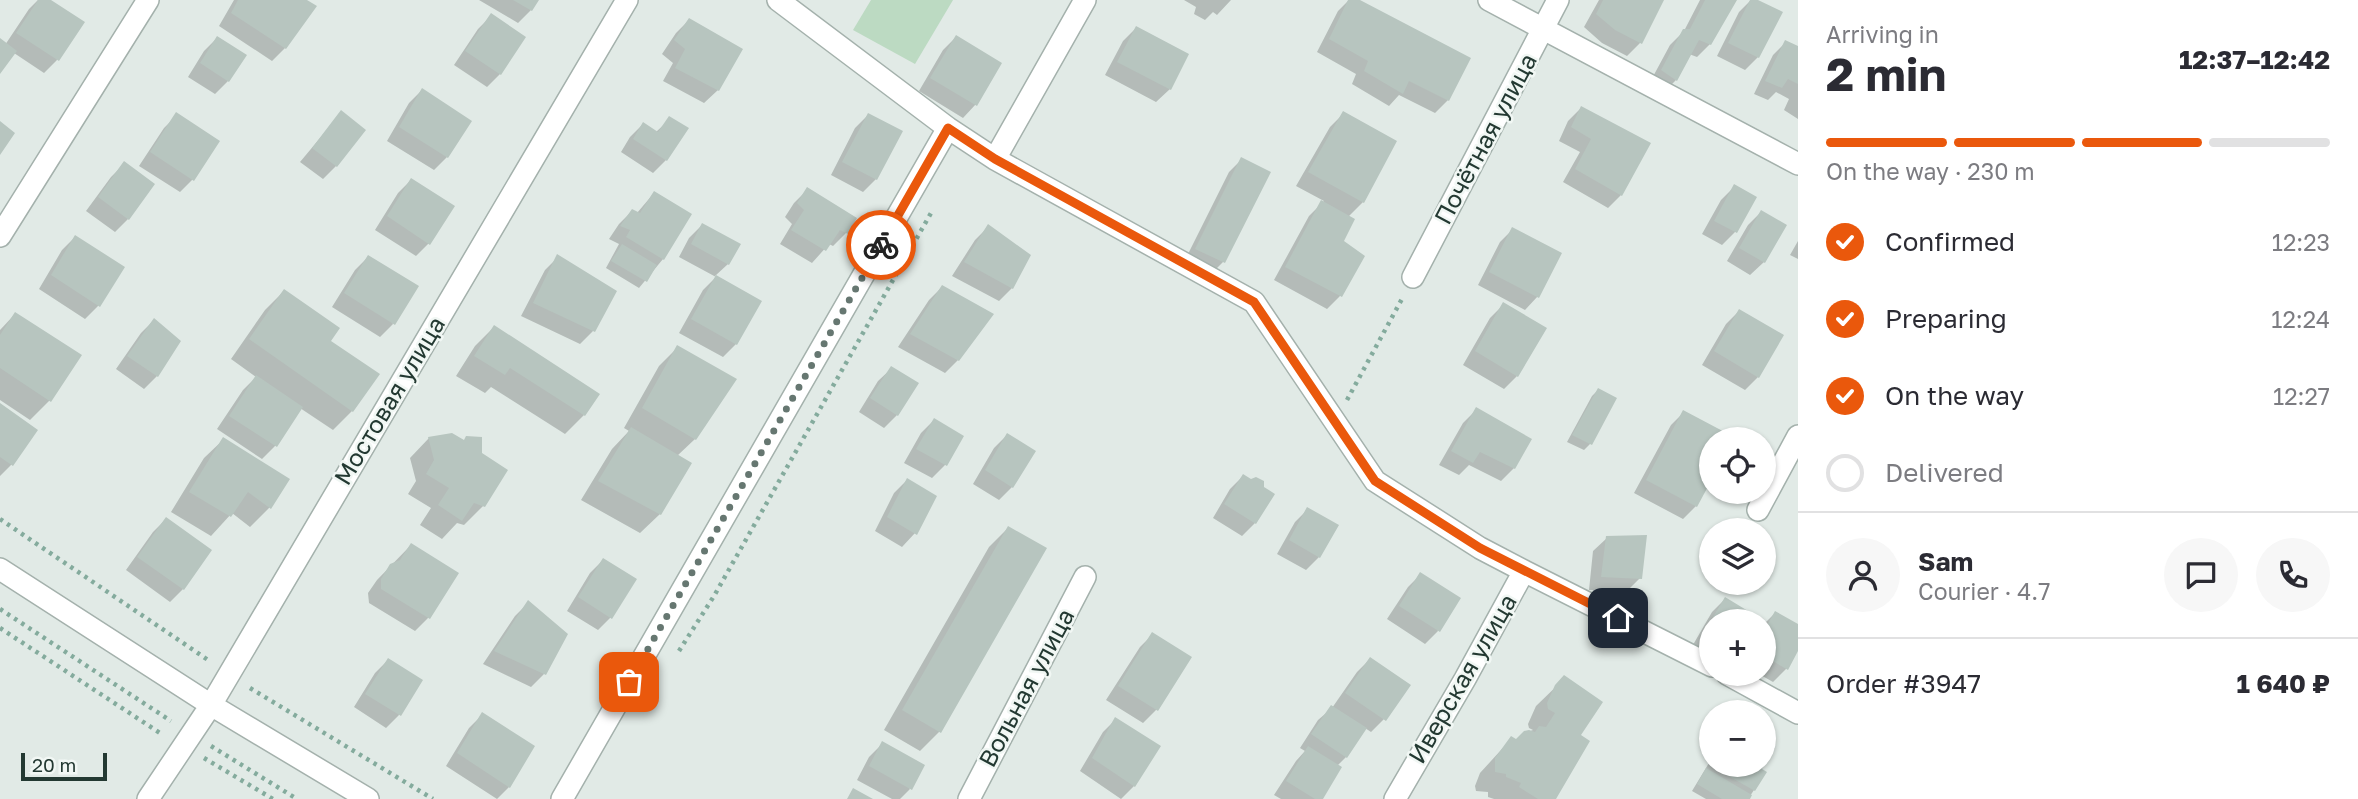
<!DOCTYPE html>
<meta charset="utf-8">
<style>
:root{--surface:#fff;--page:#f7f7f7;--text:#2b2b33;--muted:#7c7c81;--line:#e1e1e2;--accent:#ea580c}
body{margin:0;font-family:"Golos Text",sans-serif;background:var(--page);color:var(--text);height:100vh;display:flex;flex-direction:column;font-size:26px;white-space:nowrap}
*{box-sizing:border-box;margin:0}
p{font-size:23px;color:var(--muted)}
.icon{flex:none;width:38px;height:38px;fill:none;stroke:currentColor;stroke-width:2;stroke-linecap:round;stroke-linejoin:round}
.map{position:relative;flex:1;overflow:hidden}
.panel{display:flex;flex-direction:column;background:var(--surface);width:560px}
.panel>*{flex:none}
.buttons{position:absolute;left:1699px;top:427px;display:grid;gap:14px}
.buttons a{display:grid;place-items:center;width:77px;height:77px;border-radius:50%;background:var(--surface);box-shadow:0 2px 5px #0004;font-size:35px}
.scale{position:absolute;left:21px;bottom:18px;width:86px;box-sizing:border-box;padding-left:7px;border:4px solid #233932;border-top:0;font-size:19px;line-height:24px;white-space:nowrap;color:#233932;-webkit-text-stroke:5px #f1f7f4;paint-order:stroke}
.pin{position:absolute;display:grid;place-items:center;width:60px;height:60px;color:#fff;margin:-30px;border-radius:14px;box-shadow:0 4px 10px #0006}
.courier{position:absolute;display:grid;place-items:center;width:70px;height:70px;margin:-35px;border:5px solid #ea580c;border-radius:50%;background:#fff;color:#222;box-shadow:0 2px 9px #0007}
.overview em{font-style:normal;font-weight:700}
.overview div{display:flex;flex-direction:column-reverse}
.overview{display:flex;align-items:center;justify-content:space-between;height:119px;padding:0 28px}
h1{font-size:46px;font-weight:700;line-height:52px}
.bar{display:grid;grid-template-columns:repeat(4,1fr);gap:10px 7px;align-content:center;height:84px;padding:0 28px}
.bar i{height:9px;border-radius:5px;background:var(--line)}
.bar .current{background:var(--accent)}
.bar p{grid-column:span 4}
.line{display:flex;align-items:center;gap:18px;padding:0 28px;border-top:2px solid var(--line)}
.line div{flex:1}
.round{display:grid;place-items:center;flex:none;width:74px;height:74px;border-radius:37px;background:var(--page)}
ol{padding:0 28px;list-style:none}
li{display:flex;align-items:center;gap:21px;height:77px}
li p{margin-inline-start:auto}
li .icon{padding:7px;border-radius:50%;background:var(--accent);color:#fff;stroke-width:4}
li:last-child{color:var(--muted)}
li i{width:38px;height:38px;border:4px solid var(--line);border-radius:50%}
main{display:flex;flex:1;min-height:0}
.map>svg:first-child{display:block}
</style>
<main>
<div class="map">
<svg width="1798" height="799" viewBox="0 0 1798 799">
<rect width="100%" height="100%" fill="#e1eae6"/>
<!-- green -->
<path fill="#bcdac2" d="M871,0H953L915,64L853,30Z"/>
<!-- shadow -->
<path fill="#0003" d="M38,0H48L57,60L44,73L14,53L0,71V41L5,45L29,9Z
M234,0H304L285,48L272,61L219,26Z
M479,0H537L531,10L518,23Z
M1184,0H1231L1217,15L1213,12L1205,20L1194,14L1196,7Z
M1349,0H1356L1448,100L1435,113L1399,95L1389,106L1352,84L1356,74L1317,52L1338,11Z
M1599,0H1662L1640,43L1627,56L1602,43L1584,27Z
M1700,0H1735L1710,44L1697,57L1689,54L1676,80L1663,93L1649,84L1670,45L1684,31Z
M1751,0H1754L1758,57L1745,70L1717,56L1739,12Z
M491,16L500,74L487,87L454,65L478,29Z
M689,20L741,49L718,90L704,103L663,81L673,63L662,54L676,33Z
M1136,28L1170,89L1156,102L1105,75L1123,41Z
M956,37L976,104L963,118L919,91L943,50Z
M217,38L244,55L228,81L215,94L188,77L204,51Z
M1786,42L1798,48V119L1784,110L1789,99L1776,92L1768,100L1754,94L1773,55Z
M422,90L447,157L434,170L387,141L409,103Z
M1581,108L1649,143L1621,195L1608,208L1563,182L1580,152L1559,141L1568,121Z
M341,113L336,166L323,179L300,162Z
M1343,114L1363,202L1348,217L1342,241L1340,296L1327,309L1274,280L1309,216L1324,201L1296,186L1330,127Z
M177,115L193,179L180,192L139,166L164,128Z
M868,115L876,179L863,192L831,175L855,128Z
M670,119L666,160L653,173L621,152L630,137L643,124L656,132Z
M1242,159L1269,173L1223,262L1210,275L1184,262L1229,172Z
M124,164L128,219L115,232L86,211L111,177Z
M411,180L429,243L416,256L375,230L398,193Z
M1734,187L1754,198L1735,232L1722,245L1702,234L1721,200Z
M807,190L854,219L846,233L833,246L829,244L812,263L780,244L792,224L785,217L794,203Z
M654,193L663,259L639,288L606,268L619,244L609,239L619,224L632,211L637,213Z
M1761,212L1764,262L1750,275L1727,261L1748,225Z
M702,225L738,244L728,264L715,276L760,302L736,344L723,357L679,333L703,290L716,277L679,257L689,238Z
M988,227L1029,256L1012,288L999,301L952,276L975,240Z
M1513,229L1538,296L1525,310L1478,285L1500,242Z
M75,237L122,268L98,306L85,319L39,289L62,250Z
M1798,241V259L1790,255Z
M368,257L393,324L380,337L332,307L355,270Z
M558,257L614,291L593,331L580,344L521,316L545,270Z
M942,287L958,360L945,373L898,347L929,300Z
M284,291L328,342L352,411L333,430L300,408L275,446L262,459L217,429L243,390L256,377L231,359L265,310Z
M1503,305L1517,376L1504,389L1463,365L1490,318Z
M1739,311L1758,377L1745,390L1702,365L1726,324Z
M15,314L79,356L49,401L30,420L0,400V330Z
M154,320L157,376L144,389L116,369L141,333Z
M494,327L584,415L565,434L491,387L485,393L456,376L475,346Z
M678,347L734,379L695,439L677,456L660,514L640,533L581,500L612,449L629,431L624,428L659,366Z
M892,368L897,415L884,428L859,412L878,381Z
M1598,390L1615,399L1590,444L1584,450L1567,442L1592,396Z
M0,405L35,430L11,465L0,476Z
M1476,410L1530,439L1514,468L1501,481L1469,465L1459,475L1439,465L1463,423Z
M1684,412L1732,438L1712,439L1696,506L1683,519L1634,493L1671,425Z
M934,420L962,436L945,465L932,478L904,463L921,433Z
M1007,435L1012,487L999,500L973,484L994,448Z
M429,438L484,505L464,525L457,523L442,539L420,525L431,508L408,494L416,481L410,458Z
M224,439L288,479L269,508L250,527L232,513L211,536L171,512L204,458Z
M1243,476L1255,523L1242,536L1213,518L1230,489Z
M907,480L915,533L902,547L875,531L894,493Z
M1308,509L1319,557L1306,570L1277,554L1295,522Z
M166,519L183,589L170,602L126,570L153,532Z
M1008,528L1045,549L939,732L920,751L884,730L989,547Z
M1607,538L1640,578L1627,591L1589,590L1593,551Z
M411,545L456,574L428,618L415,631L369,603L368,593L377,580Z
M603,560L611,617L598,630L567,611L590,573Z
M1421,574L1438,631L1425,644L1387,619L1408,587Z
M1725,599L1745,612L1740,621H1712V662L1690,650L1712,612Z
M528,603L544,674L531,687L483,664L515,616Z
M1775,613L1798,626V648L1786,669L1773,682L1759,674H1764V624Z
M1153,634L1189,658L1156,710L1143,723L1106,700L1140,647Z
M1370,659L1384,719L1371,732L1365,728L1346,757L1337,766L1320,799H1281L1274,795L1296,761L1305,751L1300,748L1318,720L1332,708L1357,672Z
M388,660L399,715L386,728L354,707L375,673Z
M1565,678L1554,799H1494L1488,797V792L1476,791L1475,786L1480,773L1512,738L1516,741L1525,733L1533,730L1529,728L1528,724L1536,706Z
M482,715L509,787L497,799L446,766L469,728Z
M1116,719L1134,786L1121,799L1080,771L1103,732Z
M882,744L910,789L900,799H892L857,780L869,757Z
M1712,758V765H1763L1754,790L1748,799H1706L1692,791Z"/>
<!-- building -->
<path fill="#b7c5bf" d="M38,0H51L85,22L59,61L16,33Z
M238,0H307L317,6L286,49L231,13Z
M513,0H539L532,11Z
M1348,0H1360L1471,58L1449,101L1409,81L1403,94L1364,71L1368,61L1329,39Z
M1603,0H1664L1642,44L1615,30L1596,14Z
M1705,0H1737L1711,45L1699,40L1677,81L1661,70L1683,29H1690Z
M1750,0H1758L1783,12L1759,58L1728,43Z
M491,13L526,37L501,75L465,51Z
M689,18L743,49L719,91L675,68L685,49L674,40Z
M1136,26L1189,54L1171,90L1117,62Z
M956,35L1002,63L977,106L930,78Z
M217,36L247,55L229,82L200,63Z
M0,38L17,51L0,74Z
M1785,40L1798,46V84L1788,79L1782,88L1765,81Z
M422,88L472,121L448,158L399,127Z
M1581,106L1651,143L1622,196L1575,169L1591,139L1571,127Z
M341,110L366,130L337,167L312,148Z
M1343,111L1397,141L1364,203L1308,172Z
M176,112L220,141L194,181L150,152Z
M868,113L903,131L877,180L842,162Z
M669,116L689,128L667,161L633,139L643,122L658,132Z
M0,121L15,133L0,155Z
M1241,157L1271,172L1225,263L1195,249Z
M124,161L155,184L129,220L98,197Z
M411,178L455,206L430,245L387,216Z
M1734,184L1757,197L1737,233L1714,221Z
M807,187L857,218L848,234L840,230L826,251L791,230L804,210L797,203Z
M654,191L692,214L664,260L626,237L630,230L620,226L632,209L640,213Z
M1321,200L1355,219L1344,241L1365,256L1342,297L1285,267Z
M1761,210L1787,225L1765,263L1739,248Z
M702,223L741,244L729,265L691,244Z
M988,224L1031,255L1013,289L964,262Z
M1512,227L1562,253L1539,298L1489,272Z
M75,235L125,267L100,307L51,275Z
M622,244L657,265L647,282L611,261Z
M557,254L617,291L595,332L533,303Z
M368,255L419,286L395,325L344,293Z
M716,275L762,301L737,345L691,319Z
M942,285L994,314L959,361L910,334Z
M284,289L340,328L331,341L380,374L353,412L249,339Z
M1503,302L1547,328L1518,377L1475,351Z
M1739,309L1784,335L1759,378L1714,351Z
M15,312L82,355L51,402L0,368V335Z
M154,318L181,341L158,377L127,356Z
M494,325L600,394L585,416L510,368L505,375L474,356Z
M677,345L737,379L696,440L642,408Z
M891,366L919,383L898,416L870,398Z
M256,375L303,407L277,447L229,416Z
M1598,388L1617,398L1592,445L1572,435Z
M0,403L38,430L13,466L0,457Z
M1476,407L1532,439L1515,469L1480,452L1473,463L1451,451Z
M1683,410L1734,437L1733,439H1712V479L1697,507L1646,480Z
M934,418L964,436L947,466L916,449Z
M631,427L692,463L661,515L598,481Z
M452,433L464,440L466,436L482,437V453L508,470L485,507L474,503L462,521L438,505L449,488L426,474L434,460L428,437Z
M1007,433L1036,451L1013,488L985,470Z
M223,437L290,479L271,509L248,492L231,517L189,492Z
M1243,474L1251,479L1256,477L1264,481V487L1275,494L1256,524L1224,504Z
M907,478L937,496L917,535L887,517Z
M1307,507L1339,525L1320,558L1289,540Z
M166,517L212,550L184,590L137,557Z
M1008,526L1047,548L941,733L902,710Z
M1647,535L1642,579L1601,577L1606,536Z
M411,543L459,573L430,619L381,589V579L390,564L400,560Z
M603,558L637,579L612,619L578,597Z
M1420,572L1461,598L1440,632L1399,606Z
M1725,597L1748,611L1742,621H1712V643L1701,637Z
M528,600L568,634L546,675L494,651Z
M1775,611L1798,624V651L1788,670L1764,656V631Z
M1152,632L1192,657L1158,711L1118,686Z
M1370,657L1411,685L1386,721L1345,693Z
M388,658L423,680L401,716L365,694Z
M1564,675L1603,702L1581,735L1590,741L1556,799H1538L1519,787L1521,783L1506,777V774L1495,772V758L1511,736L1516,739L1524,731L1529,730L1535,732L1539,726L1546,727L1555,713L1548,709L1547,703L1555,685Z
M1331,705L1367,728L1347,758L1311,734Z
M482,712L535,746L510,788L457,753Z
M1115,717L1161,746L1135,787L1092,758Z
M882,741L925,765L912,790L869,766Z
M1764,742L1775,748L1762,769L1767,772L1755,791L1709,765H1764Z
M1308,746L1342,767L1323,799H1315L1286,781Z
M1706,768L1752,795L1750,799H1722L1697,784Z
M853,788L873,799H847Z"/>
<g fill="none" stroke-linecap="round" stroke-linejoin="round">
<defs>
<path id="minor" d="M778,0L948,128L995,159L1254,302L1375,481L1480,548L1524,571L1465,679L1395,799
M1489,0L1798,164
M995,159L1085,0
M0,236L148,0
M1413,277L1558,0
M1758,510L1798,436
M0,569L211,705L368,799
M1524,571L1712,666
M1727,674L1798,713
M148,799L211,705L627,0
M562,799L948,128
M969,799L1085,577"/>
</defs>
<!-- minor casing -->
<use href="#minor" stroke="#a4b1ac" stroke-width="24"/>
<!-- path -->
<path stroke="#84ab9d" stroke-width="4.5" stroke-dasharray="3.5 5" stroke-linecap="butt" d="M1347,400L1403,297
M0,519L211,662
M0,609L171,721
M0,628L163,735
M679,651L714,596L931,213
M250,688L433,799
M211,746L297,799
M204,758L273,799"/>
<!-- minor -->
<use href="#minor" stroke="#fff" stroke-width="21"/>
</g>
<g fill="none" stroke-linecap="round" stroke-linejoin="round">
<!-- done -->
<path stroke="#667771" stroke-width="7" stroke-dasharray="0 12.6" d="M629,682L881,245"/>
<!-- route -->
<path stroke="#ea580c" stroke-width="9" d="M881,245L948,128L995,159L1254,302L1375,481L1480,548L1618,618"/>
</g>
<g text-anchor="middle" stroke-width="5" stroke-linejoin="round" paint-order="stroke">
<!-- street labels -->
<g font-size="24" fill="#233932" stroke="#f1f7f4">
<text transform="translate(1486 139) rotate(-62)" y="8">Почётная улица</text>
<text transform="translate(390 401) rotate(-59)" y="8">Мостовая улица</text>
<text transform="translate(1463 679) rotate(-60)" y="8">Иверская улица</text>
<text transform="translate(1027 688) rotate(-62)" y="8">Вольная улица</text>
</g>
</g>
</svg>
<div class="buttons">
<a><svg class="icon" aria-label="locate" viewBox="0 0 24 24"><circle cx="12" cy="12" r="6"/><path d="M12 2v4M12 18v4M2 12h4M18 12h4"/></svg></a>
<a><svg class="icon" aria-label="layers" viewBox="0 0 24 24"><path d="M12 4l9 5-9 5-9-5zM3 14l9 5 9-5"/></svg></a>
<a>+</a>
<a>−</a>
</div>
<div class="scale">20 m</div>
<div class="pin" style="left:629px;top:682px;background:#ea580c"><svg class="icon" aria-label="bag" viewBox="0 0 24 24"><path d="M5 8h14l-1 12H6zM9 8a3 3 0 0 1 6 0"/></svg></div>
<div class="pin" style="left:1618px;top:618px;background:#1f2937"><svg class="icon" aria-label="home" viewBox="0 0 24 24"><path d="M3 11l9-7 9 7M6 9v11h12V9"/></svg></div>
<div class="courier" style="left:881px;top:245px"><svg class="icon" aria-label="bike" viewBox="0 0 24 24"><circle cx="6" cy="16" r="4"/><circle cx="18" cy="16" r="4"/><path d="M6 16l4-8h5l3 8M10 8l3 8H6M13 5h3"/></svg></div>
</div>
<section class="panel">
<div class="overview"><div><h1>2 min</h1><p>Arriving in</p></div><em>12:37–12:42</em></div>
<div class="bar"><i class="current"></i><i class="current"></i><i class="current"></i><i></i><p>On the way · 230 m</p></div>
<ol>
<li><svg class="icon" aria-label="check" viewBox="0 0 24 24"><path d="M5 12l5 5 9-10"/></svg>Confirmed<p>12:23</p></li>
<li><svg class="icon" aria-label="check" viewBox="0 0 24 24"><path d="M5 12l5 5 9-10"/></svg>Preparing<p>12:24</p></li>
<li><svg class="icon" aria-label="check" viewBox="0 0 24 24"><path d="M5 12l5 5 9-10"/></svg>On the way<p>12:27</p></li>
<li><i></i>Delivered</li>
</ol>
<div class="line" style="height:126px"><a class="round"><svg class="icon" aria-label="person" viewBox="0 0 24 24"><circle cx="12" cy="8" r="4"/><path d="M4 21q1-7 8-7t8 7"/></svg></a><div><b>Sam</b><p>Courier · 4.7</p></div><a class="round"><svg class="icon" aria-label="chat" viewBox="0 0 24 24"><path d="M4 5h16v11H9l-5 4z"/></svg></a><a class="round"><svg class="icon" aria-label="phone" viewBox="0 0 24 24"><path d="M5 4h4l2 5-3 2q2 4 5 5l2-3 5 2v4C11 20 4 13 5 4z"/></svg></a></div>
<div class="line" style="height:91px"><div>Order #3947</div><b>1 640 ₽</b></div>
</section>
</main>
